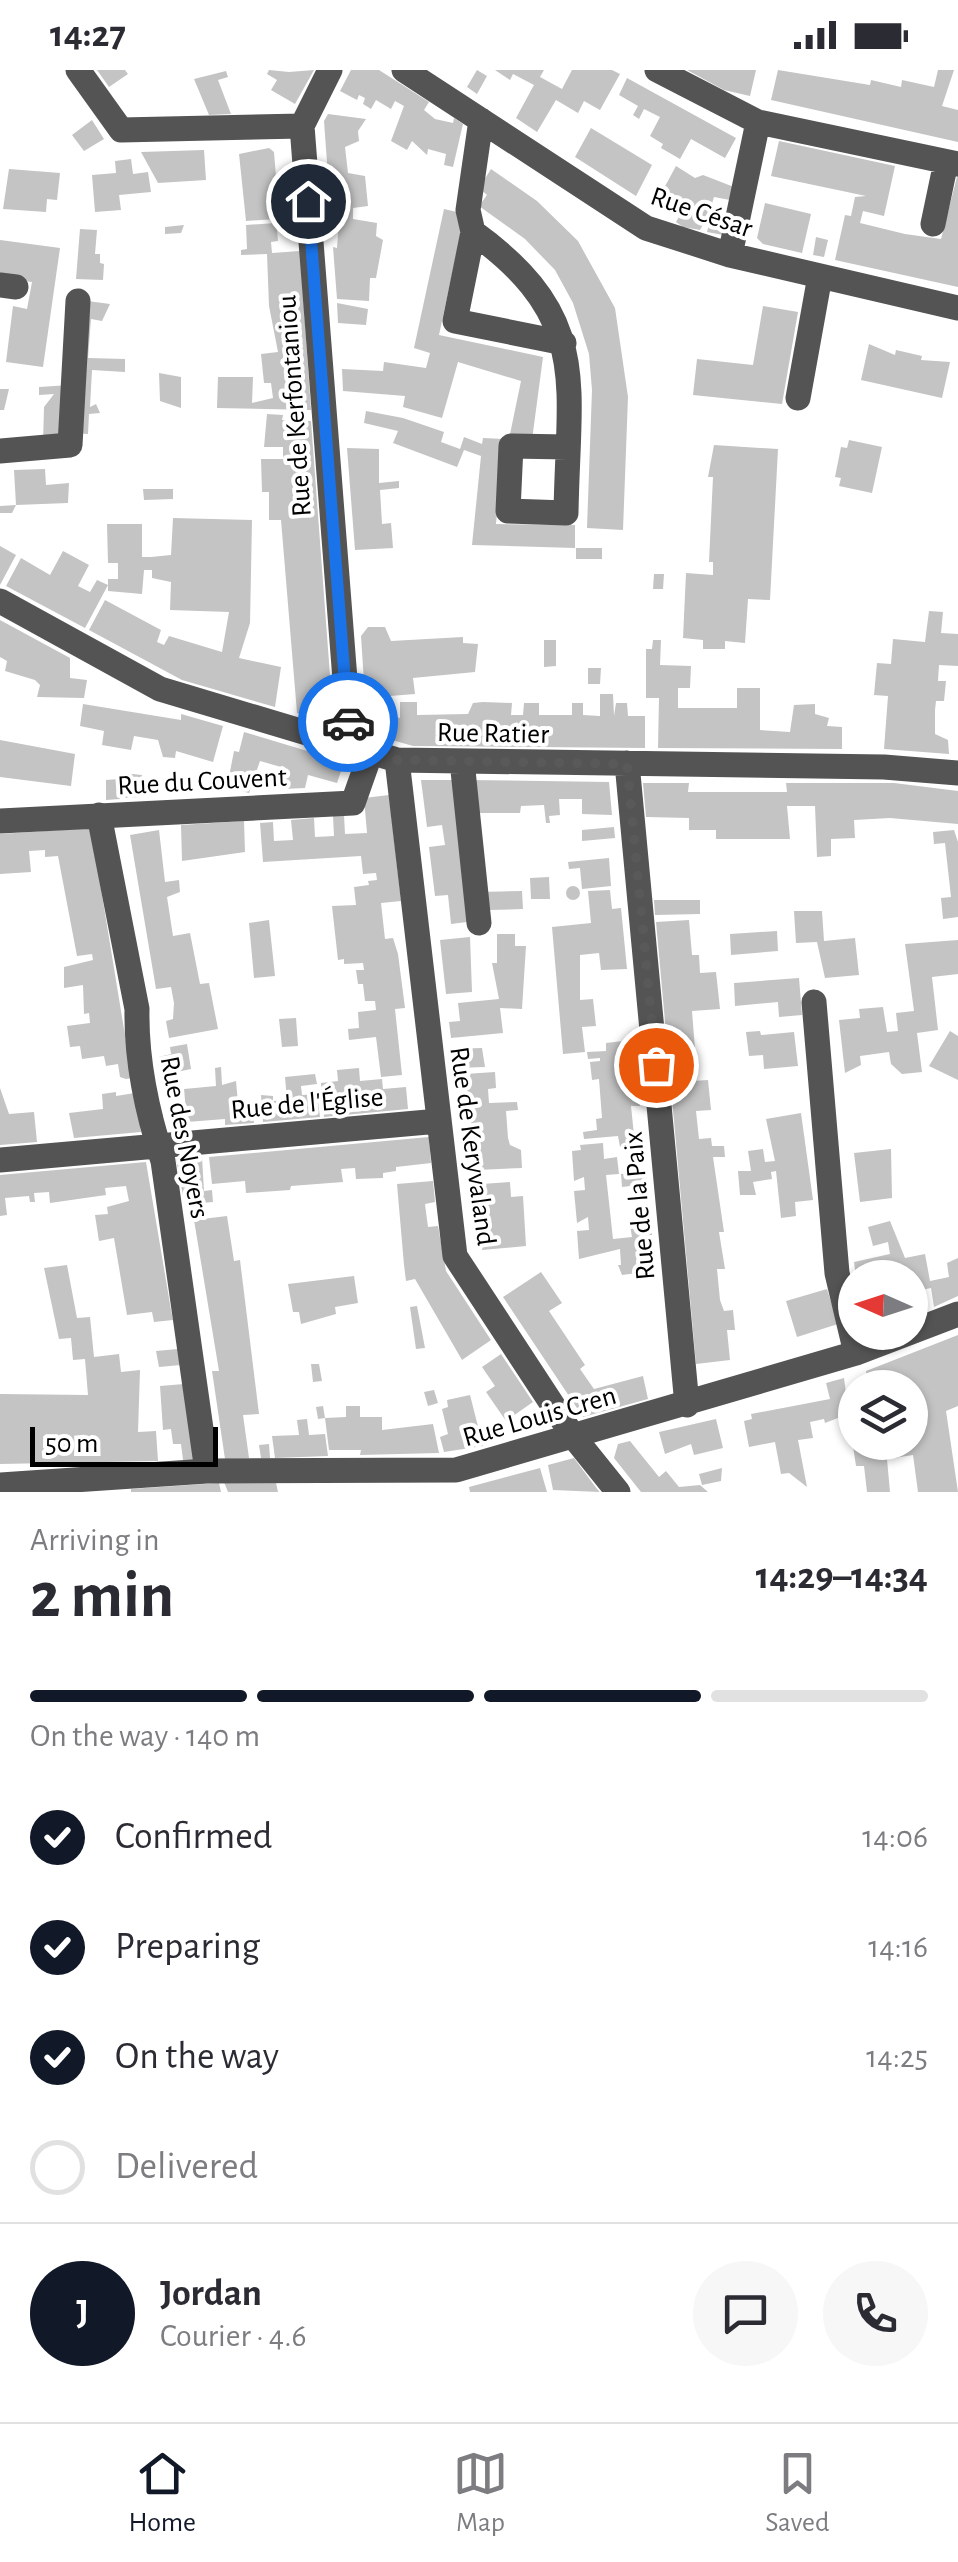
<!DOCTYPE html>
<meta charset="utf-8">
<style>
:root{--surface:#fff;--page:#f7f7f7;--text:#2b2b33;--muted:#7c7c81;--line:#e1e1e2;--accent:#111827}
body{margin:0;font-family:"Alegreya Sans",sans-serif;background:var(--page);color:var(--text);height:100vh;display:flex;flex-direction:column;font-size:38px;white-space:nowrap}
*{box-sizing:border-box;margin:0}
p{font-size:32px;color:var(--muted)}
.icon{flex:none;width:55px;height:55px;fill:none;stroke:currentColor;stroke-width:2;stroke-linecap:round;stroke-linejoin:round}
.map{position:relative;height:1422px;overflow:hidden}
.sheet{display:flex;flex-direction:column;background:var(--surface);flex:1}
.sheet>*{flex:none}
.needle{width:65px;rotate:273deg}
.fabs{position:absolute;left:838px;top:1190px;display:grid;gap:20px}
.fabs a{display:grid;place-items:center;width:90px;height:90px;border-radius:50%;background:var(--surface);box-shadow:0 2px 8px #0004;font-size:50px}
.scale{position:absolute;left:30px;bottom:25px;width:188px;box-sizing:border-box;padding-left:10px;border:5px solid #000;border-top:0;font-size:28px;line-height:35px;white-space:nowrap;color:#000;-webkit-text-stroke:8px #fff;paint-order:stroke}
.pin{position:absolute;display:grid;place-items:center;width:85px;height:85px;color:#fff;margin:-42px;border:5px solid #fff;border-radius:50%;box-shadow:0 2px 10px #0007}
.courier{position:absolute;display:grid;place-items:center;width:100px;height:100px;margin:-50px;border:8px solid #1a73e8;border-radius:50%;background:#fff;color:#222;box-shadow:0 2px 12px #0007}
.overview em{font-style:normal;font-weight:600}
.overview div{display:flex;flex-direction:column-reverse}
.overview{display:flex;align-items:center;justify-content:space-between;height:170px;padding:0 30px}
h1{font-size:65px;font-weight:600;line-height:75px}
.bar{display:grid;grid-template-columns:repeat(4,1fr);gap:15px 10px;align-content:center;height:120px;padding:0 30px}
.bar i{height:12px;border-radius:8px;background:var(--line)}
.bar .on{background:var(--accent)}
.bar p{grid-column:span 4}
.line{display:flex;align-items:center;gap:25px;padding:0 30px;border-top:2px solid var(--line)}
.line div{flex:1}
.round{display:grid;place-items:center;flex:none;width:105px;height:105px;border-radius:52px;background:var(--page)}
ol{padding:0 30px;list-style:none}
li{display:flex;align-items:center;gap:30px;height:110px}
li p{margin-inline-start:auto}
li .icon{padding:10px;border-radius:50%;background:var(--accent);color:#fff;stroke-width:4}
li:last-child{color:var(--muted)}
li i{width:55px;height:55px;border:5px solid var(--line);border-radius:50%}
.status{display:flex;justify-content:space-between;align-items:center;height:70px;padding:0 50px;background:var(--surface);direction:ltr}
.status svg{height:28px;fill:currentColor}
.tab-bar{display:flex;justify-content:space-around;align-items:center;height:140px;border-top:2px solid var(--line);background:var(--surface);font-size:28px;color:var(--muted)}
.tab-bar a{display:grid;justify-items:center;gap:5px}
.tab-bar .on{color:var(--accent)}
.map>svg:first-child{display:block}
</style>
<div class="status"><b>14:27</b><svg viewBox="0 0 49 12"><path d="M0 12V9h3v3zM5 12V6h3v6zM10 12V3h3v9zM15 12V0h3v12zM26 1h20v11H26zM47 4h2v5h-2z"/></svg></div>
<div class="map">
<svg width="958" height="1422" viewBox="0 0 958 1422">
<rect width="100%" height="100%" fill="#fff"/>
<!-- building -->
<path fill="#c4c4c4" d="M97,0H125L128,4L109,17Z
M269,0L289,2L314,0L295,34L271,20L277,10L267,4Z
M351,0H379L429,32L424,40L435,49L453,53L454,48L463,54L453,97L444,95L446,84L428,79L427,85L412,71L407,80L391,71L404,36L395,31L391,39L376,30L371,39L363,34L365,28L359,25L357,30L340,21Z
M477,0L487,6L477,24L467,17Z
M495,0H544L540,7L562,19L572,0H612L620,4L600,40L584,31L578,43L556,30L537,62L516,48L534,15L513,4L510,10Z
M687,0H756L750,26L724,20Z
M778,0L870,15L871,10L901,17L902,10L934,17L938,0H954L942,36L958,40V72L771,30Z
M226,1L228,7L218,10L231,44L209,45L194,9Z
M627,8L736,68L725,88L691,69L680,89L661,78L663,74L650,66L660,47L644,39L639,49L633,45L638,36L619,25Z
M328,44L366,49L358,61L359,71L345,77L348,103L365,106L368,136L353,138V149L377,153L376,166L383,170L376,208H370L369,231L337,229L333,177L337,178L339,149L331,148L324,51Z
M92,50L104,69L84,81L72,65Z
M591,58L652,95L636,126L575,87Z
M779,71L895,96L884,146L863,141L860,153L905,164L941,169L958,103V217L835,190L845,145L851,146L855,127L866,126L771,106Z
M269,78L274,82L277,119L295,118L298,160L277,159L278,171L271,172L272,183L300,181L311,340L217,338L218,307H253L252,333L273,328L271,313H264L261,284L278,282L269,236L267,184L241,185V180L247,179L246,155L276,153V149L246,151L239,84Z
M204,80L206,110L158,113L141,82Z
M131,89L133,104L148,102L151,122L119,125L121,140L95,142L92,105L116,103L115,91Z
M676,96L695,108L703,105L734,117L730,130L714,127L708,146H727L723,165L707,162L709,154L704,153L700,160L683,157L676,152L680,145L657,131Z
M9,99L60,103L57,130L47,129L46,142L3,139Z
M491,99L537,131L578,171L615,238L628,327L623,460L587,458L592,320L589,284L573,233L555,200L525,169L479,136L487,125L479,118Z
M765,133L811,144L802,183L763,174L757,168Z
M444,139L457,142L461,162L439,265L543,287L532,370L509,369L521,311L458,292L442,348L403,337L405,326L343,321L342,299L383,301L384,292L426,298L430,283L414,278Z
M184,155L181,163L165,164V157Z
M80,159L97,160L95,184H100V193L104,194L103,210L76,209Z
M816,167L828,170L824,187L813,185Z
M0,170L60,178L43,297L6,292L13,236L27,239L32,212L0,208Z
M80,230L110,234L102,251L91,249L88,288L125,289V302L92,300L90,337L96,334L100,343L89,344L88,364L74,363Z
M337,233L368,239L366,255L338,253Z
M763,236L798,242L782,334L693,325L697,289L753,295Z
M869,274L895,285L896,280L922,286L921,290L950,292L942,328L861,310Z
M159,303L181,307V338L160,331Z
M70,315L66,372L43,374L44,337L54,324L39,325V317Z
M0,319H9L4,340H0Z
M366,341L403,348L444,362L441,372L460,379L464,367L482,374L483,368L504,369L496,454L575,455V478L472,475L481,386L464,380L457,397L393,373L398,361L364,353Z
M267,344L283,345L282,350L311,351L333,646L328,653L297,643L281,450H269V422H262L261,389H283V377H264Z
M849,370L882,377L872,423L839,416L841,408L835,407L841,377L847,378Z
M714,375L778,379L770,530L748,529L745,573L725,571V579H703V570L683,568L686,503L713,505V492H709L713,407H708Z
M347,378L379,379V413L399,411V418L380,420L382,454L391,453L393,478L355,480Z
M45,399L46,415L69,413L68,433L16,435L12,443H0V436L16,435L14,400Z
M143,419H173V429L144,430Z
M173,448L252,450L250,553L239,588L281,597L275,637L182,610L89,560L105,530L161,560L157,572L164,575L169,566L222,582L229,542L170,540L171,512L152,508V500H144L142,524L108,521V509H118V493H108L107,454H142V487H151L171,485Z
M0,476L16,485L0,515Z
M576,478H602V489H576Z
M63,481L89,495L78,516L90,522L97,510L108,515L85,558L6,516L21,488L50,505Z
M654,504H664L663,519H653Z
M929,541L943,542L941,563L958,564V596L939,595L938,611H946L944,631H936L935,640V664L948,670L949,684L884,679L888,626L874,625L877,593L891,594L893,569L925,572Z
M0,550L70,588V608L87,610L84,628L37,627L40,615L35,610L5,601L7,591L0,587Z
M368,557H385L391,571L463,567V573L478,574L475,602L413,608L415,624L365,628L361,566Z
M544,570H556V596L544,597Z
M653,570H661L660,595L691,596L690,618H678V638H737V618H760V660L790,662L794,635L815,634V644L829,648L827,656L842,657V679L658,678L659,628H646V579H652Z
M588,598H601L600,614H588Z
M600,624H613L614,646L616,633H627L628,646H645V678L413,676L367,663L366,639L400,648V632H417V645L468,644L473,633L483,632L512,633L511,645H523L524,633H539V645H572V633H583V645L600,646Z
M83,634L181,650V644L223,656L213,692L176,681L175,688L163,687L158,670L134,666L131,680L102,675L104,661L80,656Z
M244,662L344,692L337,713L308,705L305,718L282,719L288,699L260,691L249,723L227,717L234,681L239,682Z
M0,670L75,684L71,716L0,707Z
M123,703L142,705L140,727L120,728Z
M119,709L120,729L106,730V710Z
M421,710H461L475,851L451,854L448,825L435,826L429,777L445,775L442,755L427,757Z
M468,710L609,712L612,745L582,744V729H559L560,745L549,746L550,753H546L544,735L521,736L520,743H472Z
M643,713H689L688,722H787L786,713H894L958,721V754L890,748L854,750L855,768L831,769V786L817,787L815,736H787L790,769H716V760H689V748L646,747Z
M389,725L401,831L381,833L385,869L393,868L398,884L405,938L395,939L402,1005L381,1007L376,967L349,970L348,959L359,958L358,942L376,940L375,931H365L363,914H358L356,900H364L363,893L344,894V889L338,890L332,836L356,835L354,817L369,815L368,811L377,810L376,803L363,804L361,786L263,792L260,753L273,752L274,771L293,770L291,750L314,748L315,767L334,766L333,746L344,745L345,764L367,763L364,728Z
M244,751L245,782L182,791L181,755Z
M614,757L615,768L582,771V760Z
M91,758L132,1008L126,1009L120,1007L118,994L106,996L104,986L82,989L80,976L70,977L67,956L90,953L89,943L84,944L83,915L64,918V897L93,890L92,884L77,886L58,786L45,787V780L29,781L31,802L0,804V764Z
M159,760L165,812L179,810L180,822L167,827L173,866L190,863L200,914L209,913L218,959L169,968L166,951L173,949L174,933L171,917L156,919L130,765Z
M954,760L958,772V847L943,849L941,828L951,827L945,773L934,774L933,762Z
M609,788L611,816L582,819L580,798L569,799L568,792Z
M549,807L550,829H531L530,808Z
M566 823a7 7 0 1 1 14 0a7 7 0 1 1-14 0Z
M610,820L612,839L621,838L627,899L601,900L599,883L580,885V930L593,929L596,956L582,957L585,982L563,984L552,857L591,853L588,821Z
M522,821L523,839L489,840L480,822Z
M654,830H700V844L655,845Z
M794,841H822L824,871L855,868L859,905L825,908L817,872L796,873Z
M269,850L275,906L254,908L249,853Z
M689,850L692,885H699L700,903L716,902L720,939L692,941L695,979L690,980L693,1011L708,1010L711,1040L696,1041L699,1069L711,1068L712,1076H724L725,1087H713L724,1162H719L725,1199H717L720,1230L724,1241L733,1240L735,1260H727L730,1290L696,1294L656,852Z
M777,861L778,881L731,885L730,864Z
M497,864H515V876H526L522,939L500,938L503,963L451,968L449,952L460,951L458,933L499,929L492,893H497Z
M470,867L472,922L446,924L440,870Z
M958,870V904L932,907L938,960L917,963L922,1002L902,1004L891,994L889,982L860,986L861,995L845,1003L839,950L860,948L859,939L883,937L887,962L898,961L896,943L914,941L905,874Z
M799,908L802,945L779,947L778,932L735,936L734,913Z
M296,948L298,976L282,977L279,949Z
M760,961L761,965L794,962L798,996L764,999L763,985L749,986L746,962Z
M950,961L958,966V1010L929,996Z
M623,971L629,1019L638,1018L640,1036H631L635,1075L620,1077L618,1066L584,1069L583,1062L597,1060L596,1049L602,1048L599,1009L592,1010L590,992L600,991V988L588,989L587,982L606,981V973Z
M187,974L191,999L162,1005L159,987L171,984L170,977Z
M482,978L485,997L455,998L452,979Z
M221,997L222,1015L236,1011L238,1033L252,1032L254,1053L225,1055V1049L187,1052L184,1019L216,1016L215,998Z
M359,998L360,1011L382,1009L383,1019L406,1017L408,1039L324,1047L321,1013L338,1011L337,1000Z
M495,1002L496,1018L488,1019L489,1033L517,1032L518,1040L506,1041L508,1068L510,1075L521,1080L522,1098L477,1100L465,1004Z
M315,1004L317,1014L301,1016L302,1025L317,1024L320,1047L263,1052L261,1025L273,1026V1031L287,1030L285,1007Z
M0,1018L9,1044L34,1042L37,1072L0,1075Z
M116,1022V1026L135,1023L141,1062L74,1068L69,1043L103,1039L102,1024Z
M801,1043L813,1130L795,1132L796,1146L781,1148L776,1101L771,1102L772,1109L753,1112L756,1125H740L738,1101H751L748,1081L763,1079L765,1092L775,1091L766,1049Z
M429,1067L431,1093L396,1097V1101L383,1103V1108L356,1109L355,1098L341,1099L343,1112L291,1116L290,1120L246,1123L245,1111L212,1114L209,1087Z
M603,1073L604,1089L617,1087L619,1104L606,1105L613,1169L632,1167L630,1155L651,1154L652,1165L641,1166L645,1202L622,1205L618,1195H621L620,1179L579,1189L577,1161L589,1160L588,1147L577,1153L574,1121L585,1120L584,1107L574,1111L572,1081L581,1080L580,1075Z
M891,1079L892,1128L860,1132L854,1083Z
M202,1087L204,1121L212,1120L213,1132L191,1134L190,1123L183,1125L176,1089Z
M146,1092L171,1240L173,1250L154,1252L152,1242L127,1245L114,1168L99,1171L95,1145L108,1144L107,1137L129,1131L126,1116L105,1118L106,1125L50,1133L49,1122L34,1123L35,1132H30L29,1126L5,1128L7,1145L0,1146V1105Z
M646,1101L647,1114L622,1117L621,1104Z
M433,1111L435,1132L425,1134L428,1157L438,1156L446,1201L491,1270L462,1290L415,1209L406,1211L404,1195L397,1114Z
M510,1112L511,1127L523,1126L526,1176L482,1180L478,1128H483L482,1114Z
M227,1146L234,1191L240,1190L259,1344L243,1345L249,1388L225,1389L212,1301H219L194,1150Z
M890,1151L905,1188L925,1184L930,1211L949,1207L947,1193L958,1188V1226L934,1237L931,1218L910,1222V1208H856L854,1192L890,1184L888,1172L873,1176L868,1157Z
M67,1195L77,1248L90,1247L94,1287L119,1284L121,1302L140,1300L138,1362L156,1361L158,1391L0,1394V1324L88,1325L85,1289L73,1290L71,1268L59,1269L44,1198Z
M541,1202L562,1233L549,1241L585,1295L580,1299L594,1319L643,1306L648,1329L583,1347L503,1227Z
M354,1206L358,1233L335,1237L336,1244L301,1254L299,1242H293L288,1214Z
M827,1219L838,1254L797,1267L786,1231Z
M417,1236L425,1278L416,1279L410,1237Z
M958,1265V1336L946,1341L958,1422H918L913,1385L887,1389L890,1422H867L864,1396H856L853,1376L910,1372V1318H868L866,1301Z
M178,1279L181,1295L159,1297L156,1281Z
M501,1284L533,1332L506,1351L486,1322L495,1316L482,1297Z
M311,1294H319L322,1311L313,1312Z
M844,1308L850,1354L843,1346L825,1353L824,1349L810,1352L813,1368L798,1370L807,1417L789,1403L781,1404L775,1372L749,1377L744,1351L752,1349L751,1344L830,1329L826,1313Z
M184,1314L197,1390H183L181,1374H173L171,1359L163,1360L160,1316Z
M434,1320L438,1333L428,1336L424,1322Z
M470,1325L483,1376L444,1382L440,1367L448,1364L442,1339L448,1337L447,1330Z
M323,1336L325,1348L346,1347V1336H360V1347H382V1360L433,1354L439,1383L360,1385L361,1380H329L325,1348L318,1349L316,1337Z
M307,1349L309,1365L325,1364L328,1386L275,1388L272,1366L299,1365L297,1350Z
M716,1349L723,1378L694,1385L691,1374L665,1384L659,1362Z
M630,1371L659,1407L666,1401L679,1417L700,1415L708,1422H641L614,1388L618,1374Z
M269,1374L270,1388H261L259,1375Z
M574,1388L597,1419L600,1422L553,1420L548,1395Z
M540,1398L547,1422H470L469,1417Z
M722,1398L721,1411L702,1415L699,1404Z
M275,1408L278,1422H228L224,1412Z
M219,1413L221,1422H131V1419Z"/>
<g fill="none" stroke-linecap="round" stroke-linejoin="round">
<!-- minor -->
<path stroke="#545454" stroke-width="25" d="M78,0L121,60L302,56
M330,0L302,56L350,674
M404,0L646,158L730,185L958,238
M657,0L758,52L958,94
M481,50L468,140L473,162C592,248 568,312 566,443L508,441L511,376L567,377
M933,154L946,92
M473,162L455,251L564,273
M730,185L758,52
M0,215L16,217
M798,328L820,206
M0,381L70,375L78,231
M0,531L160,619L397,690L884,697L958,703
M397,690L455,1186L573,1366L618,1422
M462,691L479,853
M627,693L687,1335
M99,745L137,939C136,991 147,1042 163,1091L207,1401
M0,751L353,733L371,682
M814,932L837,1203L856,1283
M0,1090L439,1051
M0,1415L207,1401L456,1400L856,1283L958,1244"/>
</g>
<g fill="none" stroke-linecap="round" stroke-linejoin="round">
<!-- done -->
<path stroke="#595959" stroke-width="10" stroke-dasharray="0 18" d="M348,652L350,674L397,690L627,694L656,995"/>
<!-- route -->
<path stroke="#1a73e8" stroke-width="12" d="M308,131L348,652"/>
</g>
<g text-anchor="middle" stroke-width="8" stroke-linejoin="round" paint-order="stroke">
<!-- street labels -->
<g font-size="28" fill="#000" stroke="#fff">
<text transform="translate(702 141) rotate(19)" y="10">Rue César</text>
<text transform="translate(293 336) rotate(-94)" y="10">Rue de Kerfontaniou</text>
<text transform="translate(493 662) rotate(1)" y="10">Rue Ratier</text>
<text transform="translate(202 710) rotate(-3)" y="10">Rue du Couvent</text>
<text transform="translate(307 1032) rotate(-5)" y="10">Rue de l'Église</text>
<text transform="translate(186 1067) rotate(79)" y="10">Rue des Noyers</text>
<text transform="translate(474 1076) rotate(82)" y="10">Rue de Keryvaland</text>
<text transform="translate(638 1136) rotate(-95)" y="10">Rue de la Paix</text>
<text transform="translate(539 1345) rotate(-16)" y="10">Rue Louis Cren</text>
</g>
</g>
</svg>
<div class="fabs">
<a><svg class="needle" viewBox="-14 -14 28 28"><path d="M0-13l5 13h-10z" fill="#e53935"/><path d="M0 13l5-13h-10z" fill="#7c7c81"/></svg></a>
<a><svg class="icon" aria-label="layers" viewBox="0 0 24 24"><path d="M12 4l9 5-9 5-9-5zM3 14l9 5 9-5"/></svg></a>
</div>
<div class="scale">50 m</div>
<div class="pin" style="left:656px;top:995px;background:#ea580c"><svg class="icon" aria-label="bag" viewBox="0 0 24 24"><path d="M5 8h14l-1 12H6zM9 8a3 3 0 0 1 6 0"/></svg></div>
<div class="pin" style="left:308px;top:131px;background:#1f2937"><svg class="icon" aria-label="home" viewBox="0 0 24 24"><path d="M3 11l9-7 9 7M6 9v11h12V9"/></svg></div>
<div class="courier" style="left:348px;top:652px"><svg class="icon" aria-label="car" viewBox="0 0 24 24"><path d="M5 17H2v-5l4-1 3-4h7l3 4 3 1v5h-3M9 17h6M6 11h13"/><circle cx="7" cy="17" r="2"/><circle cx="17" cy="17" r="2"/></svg></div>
</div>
<section class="sheet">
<div class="overview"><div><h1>2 min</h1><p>Arriving in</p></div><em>14:29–14:34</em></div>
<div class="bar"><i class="on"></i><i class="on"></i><i class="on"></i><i></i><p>On the way · 140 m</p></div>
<ol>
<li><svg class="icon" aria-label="check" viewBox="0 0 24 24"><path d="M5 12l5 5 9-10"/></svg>Confirmed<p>14:06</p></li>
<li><svg class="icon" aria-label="check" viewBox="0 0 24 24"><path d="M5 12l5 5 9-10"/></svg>Preparing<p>14:16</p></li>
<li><svg class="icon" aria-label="check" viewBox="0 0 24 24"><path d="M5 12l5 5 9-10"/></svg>On the way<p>14:25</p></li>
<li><i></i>Delivered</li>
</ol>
<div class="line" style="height:180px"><b class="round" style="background:var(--accent);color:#fff">J</b><div><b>Jordan</b><p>Courier · 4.6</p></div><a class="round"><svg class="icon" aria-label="chat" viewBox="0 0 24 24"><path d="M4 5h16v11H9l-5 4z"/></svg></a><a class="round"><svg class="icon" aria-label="phone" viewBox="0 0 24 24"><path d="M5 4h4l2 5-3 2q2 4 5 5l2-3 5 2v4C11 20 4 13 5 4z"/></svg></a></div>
</section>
<nav class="tab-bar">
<a class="on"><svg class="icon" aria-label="home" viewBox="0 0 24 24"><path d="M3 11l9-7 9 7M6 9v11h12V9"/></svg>Home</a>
<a><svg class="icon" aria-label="map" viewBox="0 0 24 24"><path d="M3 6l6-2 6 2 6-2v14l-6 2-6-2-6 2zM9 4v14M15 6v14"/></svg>Map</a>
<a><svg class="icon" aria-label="saved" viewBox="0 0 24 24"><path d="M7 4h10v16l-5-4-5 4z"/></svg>Saved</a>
</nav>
